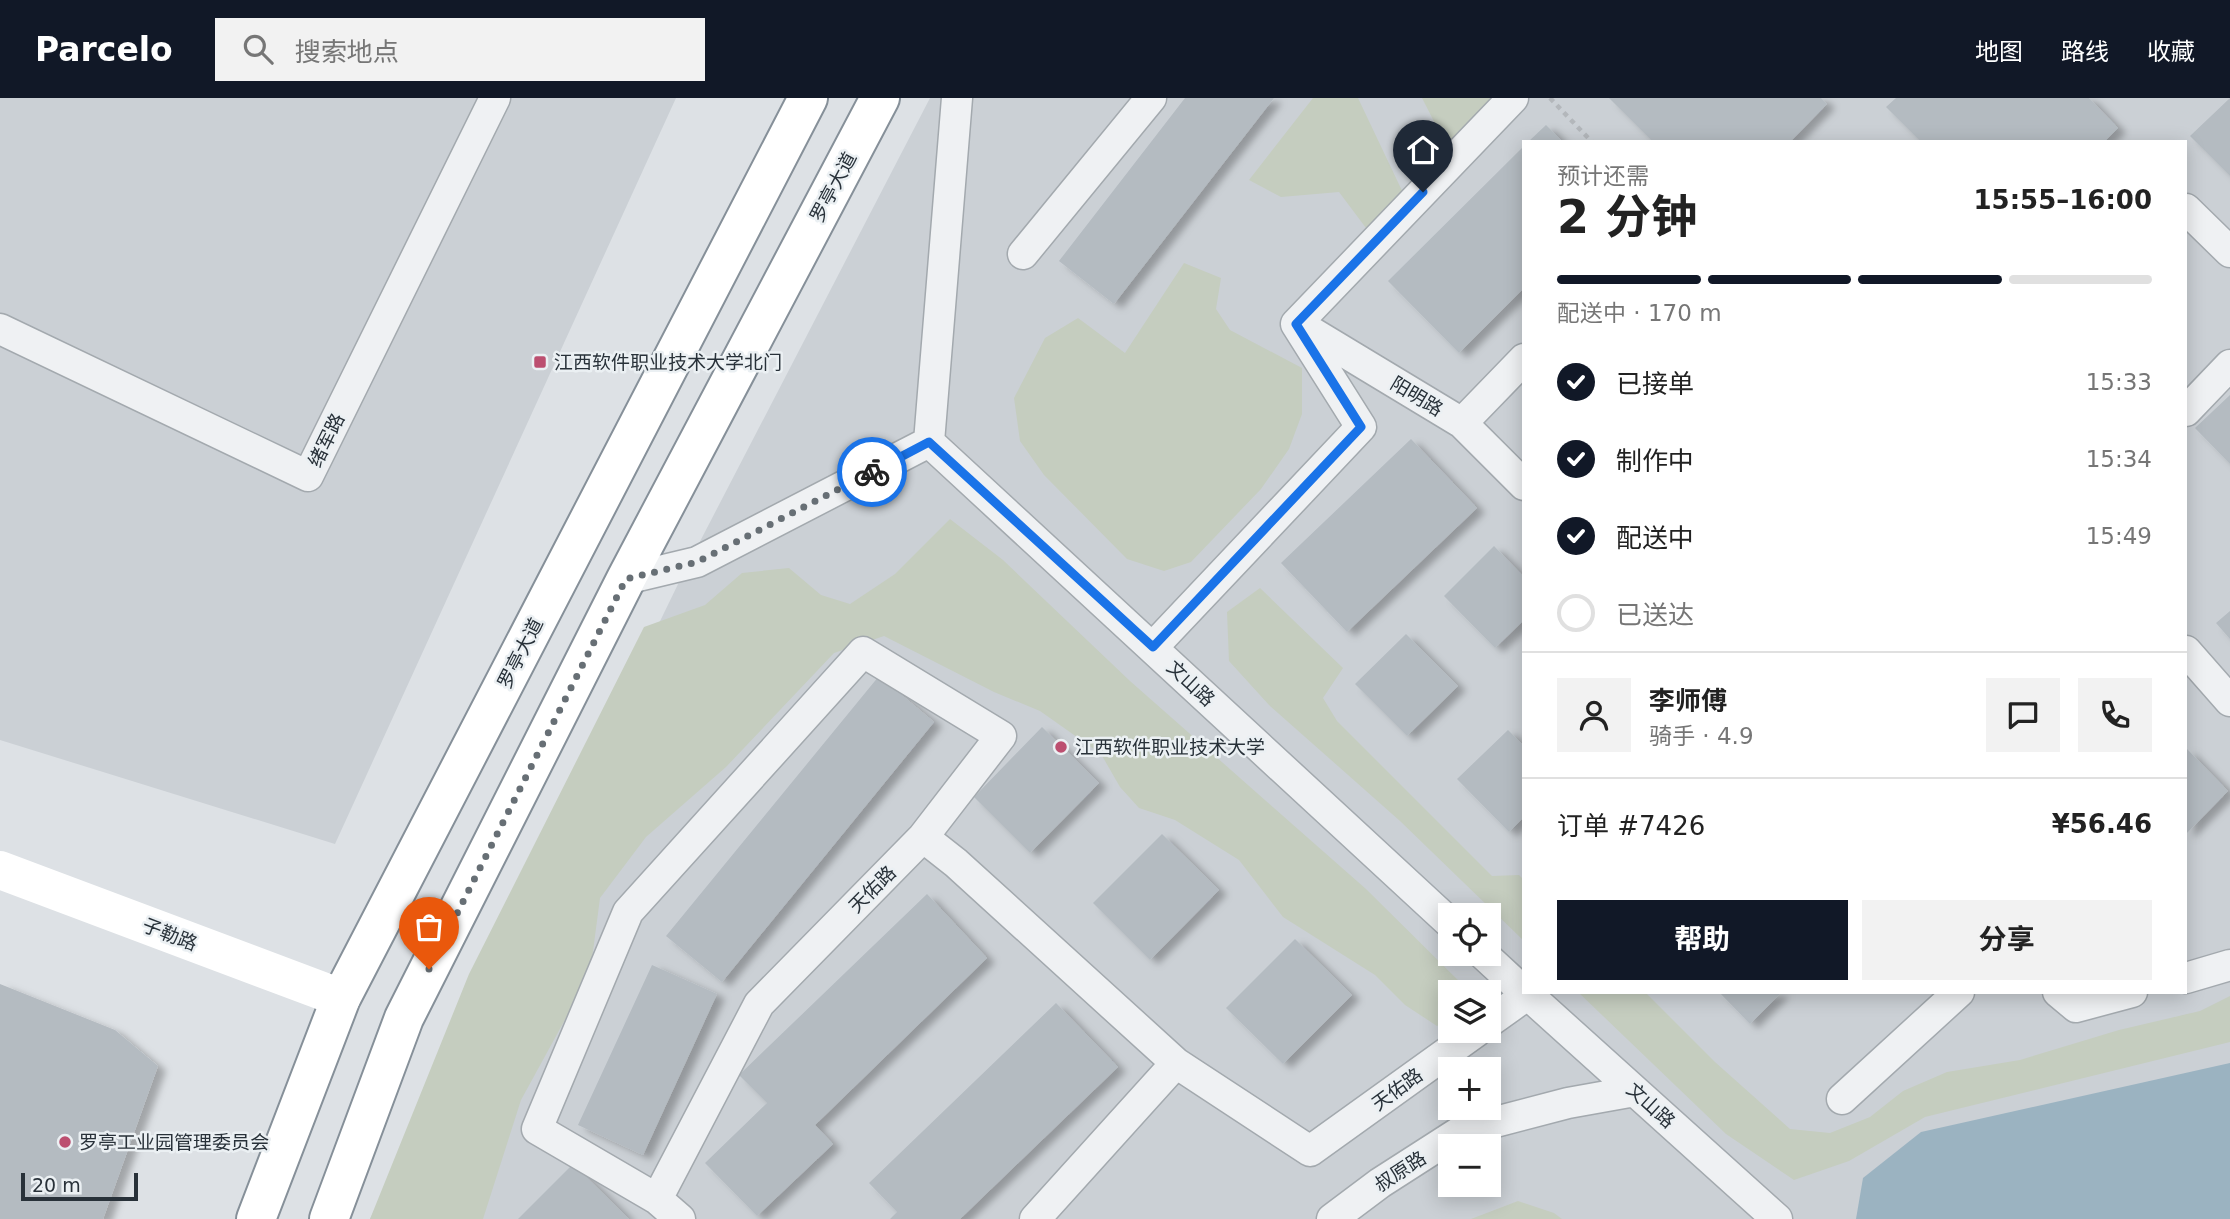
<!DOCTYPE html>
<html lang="zh">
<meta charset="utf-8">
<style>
:root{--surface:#fff;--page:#f2f2f2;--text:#222;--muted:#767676;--line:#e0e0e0;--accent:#111827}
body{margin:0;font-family:"DejaVu Sans","Noto Sans SC",sans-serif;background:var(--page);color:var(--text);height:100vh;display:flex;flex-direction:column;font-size:26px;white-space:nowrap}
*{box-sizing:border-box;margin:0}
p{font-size:23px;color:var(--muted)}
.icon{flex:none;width:38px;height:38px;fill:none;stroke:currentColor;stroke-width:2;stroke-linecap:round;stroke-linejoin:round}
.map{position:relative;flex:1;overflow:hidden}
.side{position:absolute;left:1522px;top:42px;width:665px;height:854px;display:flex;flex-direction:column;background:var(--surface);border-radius:0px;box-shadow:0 4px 18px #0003}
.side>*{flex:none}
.buttons{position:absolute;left:1438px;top:805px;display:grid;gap:14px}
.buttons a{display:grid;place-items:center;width:63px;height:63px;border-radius:0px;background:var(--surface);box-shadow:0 4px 18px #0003;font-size:35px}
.scale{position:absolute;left:21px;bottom:18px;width:117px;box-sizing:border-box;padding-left:7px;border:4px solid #283139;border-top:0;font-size:19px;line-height:24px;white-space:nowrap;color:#283139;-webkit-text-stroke:5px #ebf0f3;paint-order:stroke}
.pin{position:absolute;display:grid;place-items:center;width:60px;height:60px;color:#fff;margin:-72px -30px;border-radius:50% 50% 50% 0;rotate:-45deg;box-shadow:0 0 7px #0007}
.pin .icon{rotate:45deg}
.courier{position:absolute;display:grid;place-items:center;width:70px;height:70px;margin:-35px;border:5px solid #1a73e8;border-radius:50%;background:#fff;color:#222;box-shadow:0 2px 9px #0007}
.summary em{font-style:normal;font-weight:700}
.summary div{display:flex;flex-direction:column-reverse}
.summary{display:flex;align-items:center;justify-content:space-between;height:119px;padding:0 35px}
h1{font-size:46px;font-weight:700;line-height:52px}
.bar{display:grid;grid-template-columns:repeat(4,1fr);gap:10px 7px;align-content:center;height:84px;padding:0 35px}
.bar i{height:9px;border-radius:5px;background:var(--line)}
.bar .active{background:var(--accent)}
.bar p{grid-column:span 4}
.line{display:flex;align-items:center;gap:18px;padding:0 35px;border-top:2px solid var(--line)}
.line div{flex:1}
.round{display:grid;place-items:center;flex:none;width:74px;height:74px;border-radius:0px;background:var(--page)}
ol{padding:0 35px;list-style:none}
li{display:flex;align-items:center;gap:21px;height:77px}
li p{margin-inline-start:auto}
li .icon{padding:7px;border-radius:50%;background:var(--accent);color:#fff;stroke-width:4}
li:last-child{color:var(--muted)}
li i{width:38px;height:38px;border:4px solid var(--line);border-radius:50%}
.action{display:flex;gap:14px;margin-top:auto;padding:14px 35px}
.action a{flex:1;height:80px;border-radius:0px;background:var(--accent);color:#fff;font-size:28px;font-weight:700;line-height:80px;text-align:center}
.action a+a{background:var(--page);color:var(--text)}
header{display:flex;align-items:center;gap:42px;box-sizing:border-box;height:98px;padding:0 35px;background:var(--accent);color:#fff}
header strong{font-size:33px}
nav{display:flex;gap:38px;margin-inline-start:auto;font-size:24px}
.search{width:490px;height:63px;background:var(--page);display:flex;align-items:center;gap:18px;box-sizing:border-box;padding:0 24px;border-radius:0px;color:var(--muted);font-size:26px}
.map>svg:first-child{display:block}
</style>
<header>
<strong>Parcelo</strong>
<div class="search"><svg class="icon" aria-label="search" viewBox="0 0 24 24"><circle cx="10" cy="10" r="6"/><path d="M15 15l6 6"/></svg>搜索地点</div>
<nav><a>地图</a><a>路线</a><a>收藏</a></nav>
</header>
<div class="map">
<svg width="2230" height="1121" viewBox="0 0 2230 1121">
<defs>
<filter id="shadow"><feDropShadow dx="8" dy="4.5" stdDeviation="3.5" flood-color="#0004"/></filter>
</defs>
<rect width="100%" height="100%" fill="#dde1e5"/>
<!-- built -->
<path fill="#cbd0d5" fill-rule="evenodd" d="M0,0H676L335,746L0,642Z
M930,0H2230V1121H370L680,482ZM1524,44H2186V894H1524ZM1451,817H1489V856H1451ZM1451,894H1489V933H1451ZM1451,971H1489V1010H1451ZM1451,1048H1489V1087H1451Z"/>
<!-- green -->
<path fill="#c5cdbf" d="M1313,0H1358L1405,99L1369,134L1339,94L1281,99L1249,82Z
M1422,0H1493L1446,47Z
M1184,165L1221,180L1216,211L1230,232L1302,270V316L1289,351L1261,391L1191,464L1164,473L1127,461L1044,377L1020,343L1014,300L1045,240L1078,220L1125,255Z
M950,421L1003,462L1130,583L1366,791L1470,894H1451V918L1437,928L1405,907L1375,877L1283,819L1239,762L1175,722L1139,710L1120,689L1101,656L1040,613L994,594L884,538L834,555L726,669L646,739L600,800L590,876L521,1002L483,1121H370L469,876L644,529L705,507L742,475L789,470L821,497L850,506L895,476Z
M1260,490L1343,570L1323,600L1337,623L1492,778L1519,777L1524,782V843L1400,723L1269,607L1229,563L1227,514Z
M1578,894H1645L1715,964L1790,1031L1830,1035L1870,1019L1903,993L1947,974L2020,962L2119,932L2200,913L2230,898V944L1925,1019L1849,1063L1794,1082L1726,1036Z
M1518,1103L1554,1115L1562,1121H1471Z"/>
<!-- water -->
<path fill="#9bb3c1" d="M2230,965V1121H1856L1863,1080L1921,1034Z"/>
<!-- building -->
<path fill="#b4bbc1" filter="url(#shadow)" d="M1185,0H1274L1114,206L1059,163Z
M1609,0H1821L1827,6L1790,44H1653Z
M1896,0H2089L2118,30L2104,44H1921L1886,9Z
M2230,0V78L2190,38Z
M1546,27L1563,44H1528Z
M1524,48V190L1459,255L1388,183Z
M2230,297V366L2195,330Z
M1411,341L1477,410L1347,534L1281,465Z
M1494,448L1524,479V522L1495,550L1444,498Z
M2230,513V541L2216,525Z
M1406,536L1458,588L1407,638L1355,586Z
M879,578L934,624L722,884L666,838Z
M1042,629L1099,685L1030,755L974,699Z
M1508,632L1524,648V719L1509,734L1457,681Z
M2186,650L2228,693L2186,736Z
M1162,736L1219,792L1150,862L1093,805Z
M927,796L987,860L815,1027L833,1046L757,1118L705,1065L767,1005L739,977Z
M1295,841L1352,897L1283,966L1226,910Z
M652,867L717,896L643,1057L578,1027Z
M0,886L115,932L158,968L103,1121H0Z
M1719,894H1782L1750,926Z
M1056,905L1118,969L960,1121H890L897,1114L869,1085Z
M573,1066L629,1121H518Z"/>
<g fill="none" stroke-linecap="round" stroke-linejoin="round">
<defs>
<path id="street" d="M2186,111L2230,154
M1023,156L1151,0
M1296,226L1513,0
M1303,229L1462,325L1524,387
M0,231L308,378L495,0
M2186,313L2230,267
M1462,325L1524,261
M929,344L957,0
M626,481L697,464L929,344L1451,826
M1153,549L1361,329L1296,226
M2186,553L2230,603
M1483,856L1524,894
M2186,880L2230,867
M1525,894L1777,1121
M2058,894L2076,909L2132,894
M1489,924L1527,897
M1842,1001L1959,894
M657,1101L537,1031L628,814L863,554L1001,638L923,739
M680,1121L657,1101L759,906L923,739L956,765L1176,965L1310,1053L1477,933
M1035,1121L1176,965
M1332,1121L1380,1085L1461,1033L1568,1005L1635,993"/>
<path id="highway" d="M256,1121L341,900L808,0
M329,1121L404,920L626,481L880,0"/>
</defs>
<!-- street casing -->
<use href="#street" stroke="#a3a9ae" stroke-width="33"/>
<!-- highway casing -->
<use href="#highway" stroke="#869099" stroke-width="42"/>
<!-- path -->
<path stroke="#b3b7bb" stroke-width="4.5" stroke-dasharray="5 5" stroke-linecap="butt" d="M1550,0L1592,44"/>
<!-- street -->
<use href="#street" stroke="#eff1f3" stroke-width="30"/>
<!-- secondary -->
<path stroke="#fff" stroke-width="38" d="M0,772L341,900"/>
<!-- highway -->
<use href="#highway" stroke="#fff" stroke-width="38"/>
</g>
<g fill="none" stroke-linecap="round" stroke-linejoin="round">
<!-- done -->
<path stroke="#676f75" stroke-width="7" stroke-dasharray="0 12.6" d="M429,871L626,481L697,464L872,374"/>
<!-- route -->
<path stroke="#1a73e8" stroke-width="9" d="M872,374L929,344L1153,549L1361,329L1296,226L1423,94"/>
</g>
<!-- markers -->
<g fill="#bc4f70" stroke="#ebf0f3" stroke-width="2.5">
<rect x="533" y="257" width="14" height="14" rx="3.5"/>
<circle cx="1061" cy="649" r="7"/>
<circle cx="65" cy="1044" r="7"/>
</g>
<g text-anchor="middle" stroke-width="5" stroke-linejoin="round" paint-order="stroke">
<!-- street labels -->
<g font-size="19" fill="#283139" stroke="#ebf0f3">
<text transform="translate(833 89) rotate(-62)" y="7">罗亭大道</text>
<text transform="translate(1417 298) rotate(31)" y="7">阳明路</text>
<text transform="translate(326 342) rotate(-64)" y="7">绪军路</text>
<text transform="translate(520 555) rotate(-63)" y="7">罗亭大道</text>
<text transform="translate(1191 585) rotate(43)" y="7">文山路</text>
<text transform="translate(872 791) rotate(-45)" y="7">天佑路</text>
<text transform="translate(170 836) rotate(21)" y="7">子勒路</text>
<text transform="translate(1397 991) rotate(-36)" y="7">天佑路</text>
<text transform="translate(1651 1007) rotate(42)" y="7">文山路</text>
<text transform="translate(1400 1073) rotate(-33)" y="7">叔原路</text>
</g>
<!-- poi labels -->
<g font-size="19" fill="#283139" stroke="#ebf0f3" text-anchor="start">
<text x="554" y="271">江西软件职业技术大学北门</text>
<text x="1075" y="656">江西软件职业技术大学</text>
<text x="79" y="1051">罗亭工业园管理委员会</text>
</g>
</g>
</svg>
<div class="buttons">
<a><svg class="icon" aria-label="locate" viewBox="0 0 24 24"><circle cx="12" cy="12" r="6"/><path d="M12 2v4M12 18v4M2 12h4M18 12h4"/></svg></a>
<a><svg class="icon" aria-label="layers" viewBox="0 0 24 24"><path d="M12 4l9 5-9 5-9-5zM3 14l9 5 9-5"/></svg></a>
<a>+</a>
<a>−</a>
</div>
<div class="scale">20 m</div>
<div class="pin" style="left:429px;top:871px;background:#ea580c"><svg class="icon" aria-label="bag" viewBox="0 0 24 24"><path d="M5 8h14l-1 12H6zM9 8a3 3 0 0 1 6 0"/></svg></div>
<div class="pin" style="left:1423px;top:94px;background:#1f2937"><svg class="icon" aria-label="home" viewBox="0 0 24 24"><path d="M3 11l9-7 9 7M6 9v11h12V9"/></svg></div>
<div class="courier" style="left:872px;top:374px"><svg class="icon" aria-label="bike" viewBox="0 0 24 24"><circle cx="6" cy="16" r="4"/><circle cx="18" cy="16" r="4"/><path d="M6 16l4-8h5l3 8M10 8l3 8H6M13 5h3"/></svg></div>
<section class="side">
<div class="summary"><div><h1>2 分钟</h1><p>预计还需</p></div><em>15:55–16:00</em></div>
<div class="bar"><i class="active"></i><i class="active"></i><i class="active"></i><i></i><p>配送中 · 170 m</p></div>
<ol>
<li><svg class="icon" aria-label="check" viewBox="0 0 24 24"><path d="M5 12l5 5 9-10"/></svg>已接单<p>15:33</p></li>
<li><svg class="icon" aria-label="check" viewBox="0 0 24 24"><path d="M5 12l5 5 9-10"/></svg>制作中<p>15:34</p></li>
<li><svg class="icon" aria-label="check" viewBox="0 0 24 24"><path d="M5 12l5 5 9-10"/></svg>配送中<p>15:49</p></li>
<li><i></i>已送达</li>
</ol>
<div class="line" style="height:126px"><a class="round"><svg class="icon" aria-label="person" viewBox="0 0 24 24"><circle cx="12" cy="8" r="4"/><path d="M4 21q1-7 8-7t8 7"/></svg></a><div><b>李师傅</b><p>骑手 · 4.9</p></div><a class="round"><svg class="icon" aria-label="chat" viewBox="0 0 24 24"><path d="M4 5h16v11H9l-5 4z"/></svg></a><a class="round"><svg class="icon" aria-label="phone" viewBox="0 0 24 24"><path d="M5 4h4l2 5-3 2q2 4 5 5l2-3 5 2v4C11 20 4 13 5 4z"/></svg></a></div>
<div class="line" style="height:91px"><div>订单 #7426</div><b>¥56.46</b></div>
<div class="action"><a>帮助</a><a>分享</a></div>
</section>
</div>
